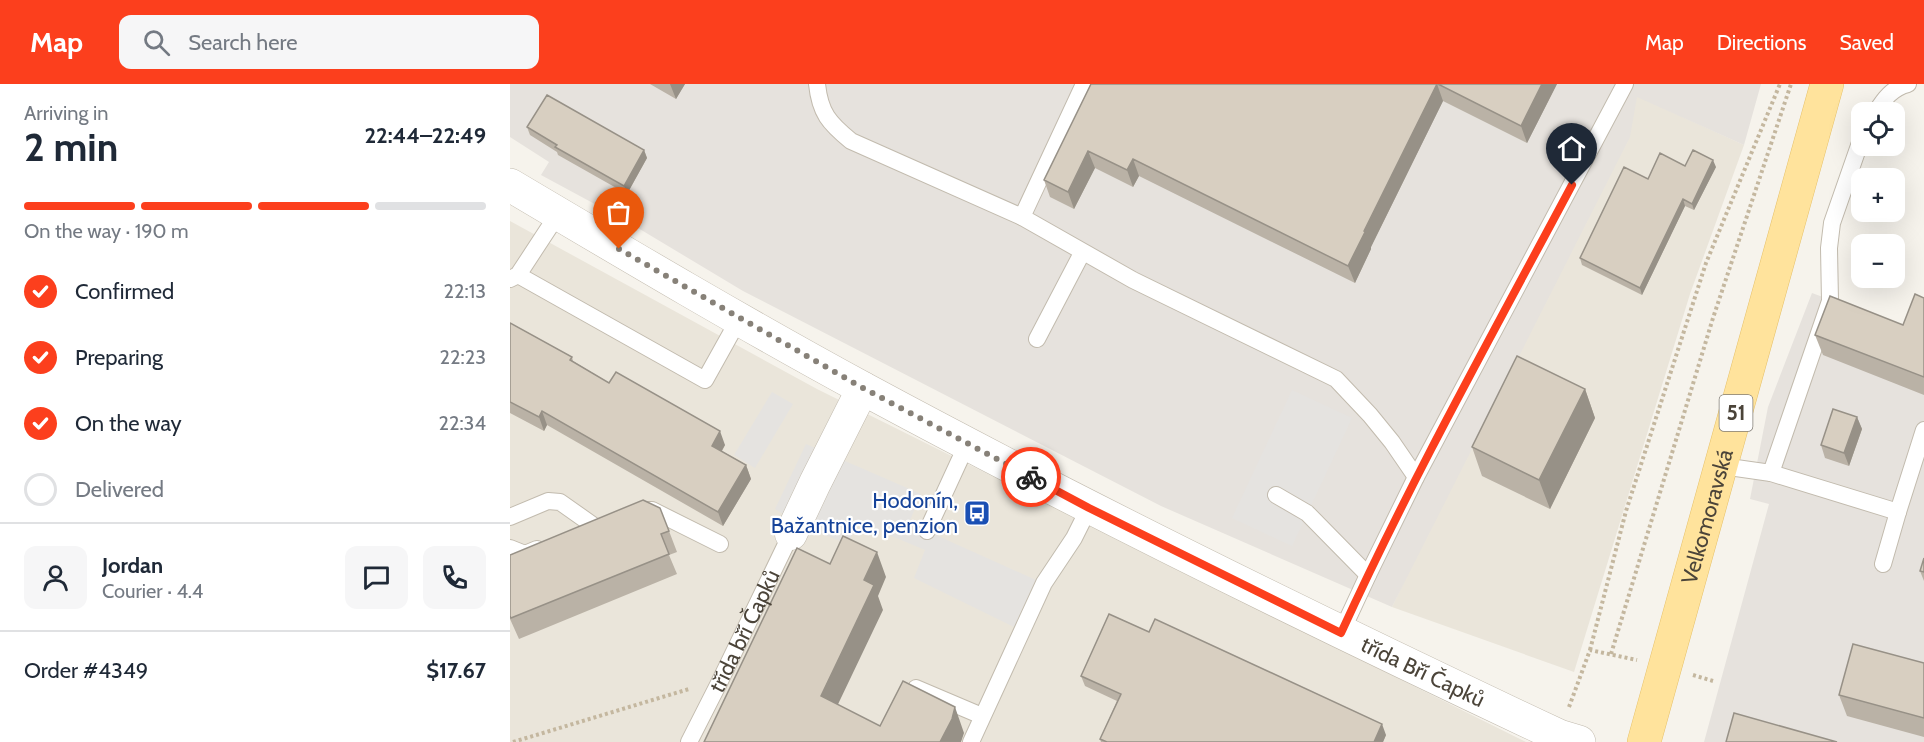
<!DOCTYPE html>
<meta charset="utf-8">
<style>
:root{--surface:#fff;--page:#f6f6f7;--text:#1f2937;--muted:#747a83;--line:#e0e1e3;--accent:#fc3f1d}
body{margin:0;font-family:Cabin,sans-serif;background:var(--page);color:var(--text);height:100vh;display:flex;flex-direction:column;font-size:22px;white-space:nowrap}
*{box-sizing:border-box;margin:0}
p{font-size:20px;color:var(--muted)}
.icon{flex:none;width:33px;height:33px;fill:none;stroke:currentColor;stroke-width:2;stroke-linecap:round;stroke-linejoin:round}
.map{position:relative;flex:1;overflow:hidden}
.panel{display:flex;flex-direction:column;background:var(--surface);width:510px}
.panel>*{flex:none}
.controls{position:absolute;left:1341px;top:18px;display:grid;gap:12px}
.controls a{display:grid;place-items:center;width:54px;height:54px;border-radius:12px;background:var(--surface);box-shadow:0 6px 24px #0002;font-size:30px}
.pin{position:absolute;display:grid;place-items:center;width:51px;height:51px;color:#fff;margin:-62px -26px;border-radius:50% 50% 50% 0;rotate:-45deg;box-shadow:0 0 6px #0007}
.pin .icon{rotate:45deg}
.courier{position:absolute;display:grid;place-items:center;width:60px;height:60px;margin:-30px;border:4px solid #fc3f1d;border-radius:50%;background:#fff;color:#222;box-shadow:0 2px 8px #0007}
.summary em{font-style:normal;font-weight:700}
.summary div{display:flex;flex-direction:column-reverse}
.summary{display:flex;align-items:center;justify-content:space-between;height:102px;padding:0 24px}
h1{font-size:39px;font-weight:700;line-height:45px}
.bar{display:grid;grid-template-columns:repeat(4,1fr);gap:9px 6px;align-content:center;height:72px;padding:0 24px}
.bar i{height:8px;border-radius:4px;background:var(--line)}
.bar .selected{background:var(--accent)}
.bar p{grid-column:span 4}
.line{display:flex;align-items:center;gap:15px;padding:0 24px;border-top:2px solid var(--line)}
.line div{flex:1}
.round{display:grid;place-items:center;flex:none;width:63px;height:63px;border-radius:12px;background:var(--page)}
ol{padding:0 24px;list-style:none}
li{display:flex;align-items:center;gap:18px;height:66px}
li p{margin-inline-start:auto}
li .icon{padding:6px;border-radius:50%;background:var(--accent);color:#fff;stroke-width:4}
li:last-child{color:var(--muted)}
li i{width:33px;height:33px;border:3px solid var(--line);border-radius:50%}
header{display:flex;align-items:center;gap:36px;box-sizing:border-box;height:84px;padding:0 30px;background:var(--accent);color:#fff}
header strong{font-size:28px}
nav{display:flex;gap:33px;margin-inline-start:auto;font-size:21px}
.search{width:420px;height:54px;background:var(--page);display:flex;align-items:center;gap:15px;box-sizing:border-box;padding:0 21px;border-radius:12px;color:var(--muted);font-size:22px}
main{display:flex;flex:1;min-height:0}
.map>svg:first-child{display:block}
</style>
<header>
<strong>Map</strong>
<div class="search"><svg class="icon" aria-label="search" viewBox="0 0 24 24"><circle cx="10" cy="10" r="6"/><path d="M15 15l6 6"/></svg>Search here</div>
<nav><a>Map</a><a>Directions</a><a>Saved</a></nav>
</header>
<main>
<section class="panel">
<div class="summary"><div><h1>2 min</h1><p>Arriving in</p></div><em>22:44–22:49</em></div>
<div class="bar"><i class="selected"></i><i class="selected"></i><i class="selected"></i><i></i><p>On the way · 190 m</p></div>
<ol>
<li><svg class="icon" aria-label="check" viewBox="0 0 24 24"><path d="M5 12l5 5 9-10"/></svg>Confirmed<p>22:13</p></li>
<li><svg class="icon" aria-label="check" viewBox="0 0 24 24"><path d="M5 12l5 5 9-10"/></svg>Preparing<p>22:23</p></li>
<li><svg class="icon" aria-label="check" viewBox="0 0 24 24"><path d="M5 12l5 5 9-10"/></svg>On the way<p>22:34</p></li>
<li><i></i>Delivered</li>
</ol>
<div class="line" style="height:108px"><a class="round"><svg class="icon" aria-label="person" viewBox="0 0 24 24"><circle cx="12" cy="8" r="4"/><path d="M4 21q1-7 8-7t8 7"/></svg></a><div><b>Jordan</b><p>Courier · 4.4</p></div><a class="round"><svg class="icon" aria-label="chat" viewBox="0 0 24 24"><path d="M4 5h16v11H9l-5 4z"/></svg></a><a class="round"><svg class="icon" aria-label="phone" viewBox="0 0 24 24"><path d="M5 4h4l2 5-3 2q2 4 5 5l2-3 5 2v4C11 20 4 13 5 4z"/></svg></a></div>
<div class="line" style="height:78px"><div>Order #4349</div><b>$17.67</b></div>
</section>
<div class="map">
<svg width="1414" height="658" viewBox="0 0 1414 658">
<rect width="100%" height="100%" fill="#f6f3ec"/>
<!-- residential -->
<path fill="#eae5da" d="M1127,12L1234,61L1180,210L1064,588L882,523Z
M0,137L307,305L1016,658H0Z"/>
<!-- industrial -->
<path fill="#e6e2dd" d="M0,0H1251L1234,61L1127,13L1120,53L882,523L651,422L233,207L118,138L31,91L39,78L0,53Z
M1302,209L1329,219L1414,267V658H1194L1259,420L1240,415L1258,323Z"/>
<!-- parking -->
<path fill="#e5e3e0" d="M782,306L842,334L782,462L722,434Z
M262,308L283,320L245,384L224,371Z
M296,360L411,410L399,439L526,496L504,543L404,494L415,466L348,438L338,460L294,443L265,425Z"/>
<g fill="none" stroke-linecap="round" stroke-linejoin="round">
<defs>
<g id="service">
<path d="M307,0C310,29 319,39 341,57L512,133"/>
<path d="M574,0L512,133L623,196L826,295L860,331L882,358L906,393"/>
<path d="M1366,28C1374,15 1382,4 1398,0"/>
<path d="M8,191L195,296L229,235"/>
<path d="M0,195L8,191L48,130"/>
<path d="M527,255L572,169"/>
<path d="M1212,382L1261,389L1320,217L1319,164L1322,139L1352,53"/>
<path d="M1261,389L1388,428L1373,480"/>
<path d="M766,411L797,429L858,491"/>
<path d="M132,426H142L210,460"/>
<path d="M1388,428L1414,346"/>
<path d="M0,433L38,417L50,418L84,442"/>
<path d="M417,447L457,360"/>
<path d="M0,464L15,470L27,465"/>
<path d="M831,549L858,491L906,393L1115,0"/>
<path d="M406,604L472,632"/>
<path id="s1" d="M179,658L209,599L281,450"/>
<path d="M461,658L534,499L564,454L579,424"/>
</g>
<path id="minor" d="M281,450L305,399L353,304"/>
<g id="tertiary">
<path id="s2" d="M0,101C118,171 236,241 356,306C584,429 815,542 1049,652L1069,658"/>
</g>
<g id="primary">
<path id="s3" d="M1134,658L1317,0"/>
</g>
</defs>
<!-- service casing -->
<use href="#service" stroke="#c2bbae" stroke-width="18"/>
<!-- minor casing -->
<use href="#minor" stroke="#c2bbae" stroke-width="33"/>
<!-- tertiary casing -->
<use href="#tertiary" stroke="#c2bbae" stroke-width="34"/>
<!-- primary casing -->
<use href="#primary" stroke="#e6c16a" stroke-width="34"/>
<!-- path -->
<path stroke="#c4b79f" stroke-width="4" stroke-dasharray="3 3" stroke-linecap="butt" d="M1080,566L1116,427L1196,179L1270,0
M1101,570L1203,234L1281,0
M1183,591L1203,597
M1059,623L1080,566L1127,576
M3,658L179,605"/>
<!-- service -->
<use href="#service" stroke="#fff" stroke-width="16"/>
<!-- minor -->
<use href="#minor" stroke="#fff" stroke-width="32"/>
<!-- tertiary -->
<use href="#tertiary" stroke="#fff" stroke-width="33"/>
<!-- primary -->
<use href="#primary" stroke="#ffe39c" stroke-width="33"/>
</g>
<!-- wall -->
<path fill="#bab2a6" d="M140,0H175L166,15Z
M581,0H1047L1017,59L933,17L861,163V165L845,199L629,92L623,103L585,84L564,125L540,113L534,96Z
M17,43L134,66L137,74L117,110L48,71L47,68L20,51Z
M1175,82L1206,83L1184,126L1175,122L1132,211L1072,181L1070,174L1138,95Z
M1414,214V311L1313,271L1305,251L1393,241Z
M0,239L62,273L63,277L99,299L215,361L212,367L236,381L241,395L213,442L37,341L34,347L0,329Z
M1075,305L1085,334L1040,425L972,392L962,363Z
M1347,333L1352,345L1339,382L1315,374L1311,361Z
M159,447L167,468L159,471L167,490L9,555L0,535V471Z
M1414,474V497L1410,487Z
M639,548L876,651L873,658H591L590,655L607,617L575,602L571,592Z
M1414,579V653L1337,632L1329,611Z"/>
<!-- shaded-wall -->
<path fill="#979187" d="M160,0H175L166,15Z
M927,0L933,17L861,163V165L845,199L838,182L854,147Z
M1032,0H1047L1017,59L1011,42Z
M134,66L137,74L117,110L114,102Z
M578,67L585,84L564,125L558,108Z
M623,75L629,92L623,103L617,86Z
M1203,76L1206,83L1184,126L1182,120Z
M1173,115L1175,122L1132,211L1130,204Z
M1075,305L1085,334L1040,425L1029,396Z
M32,327L37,341L34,347L29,333Z
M1347,333L1352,345L1339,382L1334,369Z
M210,347L215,361L207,375L202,362Z
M236,381L241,395L213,442L208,428Z
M367,468L376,493L368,512L373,526L320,637L311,612L354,496Z
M445,623L454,649L451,658H430Z
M872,640L876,651L873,658H864Z"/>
<!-- building -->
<path fill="#d8cfc1" stroke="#979187" stroke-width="1.5" d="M581,0H927L854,147L855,148L838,182L623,75L617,86L578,67L558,108L534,96Z
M928,0H1032L1011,42Z
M37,11L134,66L114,102L45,63L47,61L17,43Z
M1183,66L1203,76L1182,120L1173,115L1130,204L1070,174L1114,83L1138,95L1150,69L1175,82Z
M1405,210L1414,214V293L1305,251L1320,212L1393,241Z
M0,239L62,273L60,276L99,299L106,288L210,347L202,362L236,381L208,428L32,327L29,333L0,318Z
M1007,272L1075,305L1029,396L962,363Z
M1323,325L1347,333L1334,369L1311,361Z
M133,416L150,424L159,447L151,450L159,470L1,534L0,532V471Z
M333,452L367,468L354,496L364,501L311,612L370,642L393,597L445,623L442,635L430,658H194L287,464L320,480Z
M1414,474V488L1410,487Z
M599,530L639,548L645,535L872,640L864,658H597L590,655L611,610L571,592Z
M1343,560L1414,579V634L1329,611Z
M1224,629L1327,658H1216Z"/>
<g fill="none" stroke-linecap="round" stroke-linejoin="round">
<!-- done -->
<path stroke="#878178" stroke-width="6" stroke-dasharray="0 10.8" d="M109,165L353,304L521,393"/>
<!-- route -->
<path stroke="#fc3f1d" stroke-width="8" d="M521,393L579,424L831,549C901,396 983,249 1062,101"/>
</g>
<!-- icons -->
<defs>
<symbol id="bus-square" viewBox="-11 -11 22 22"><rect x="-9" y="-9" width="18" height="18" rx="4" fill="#1a4fb4" stroke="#fff"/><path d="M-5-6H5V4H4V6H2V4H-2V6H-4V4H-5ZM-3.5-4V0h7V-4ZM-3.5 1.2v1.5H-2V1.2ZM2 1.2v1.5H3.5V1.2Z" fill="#fff"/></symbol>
</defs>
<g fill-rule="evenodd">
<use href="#bus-square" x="452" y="414" width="30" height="30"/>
</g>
<g text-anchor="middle" stroke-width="4.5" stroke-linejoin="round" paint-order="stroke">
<!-- shield labels -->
<rect fill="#fff" stroke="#817c74" stroke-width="1.5" x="1209.5" y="311" width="33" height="36" rx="4.5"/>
<g font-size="21" font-weight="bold" fill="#4b4439">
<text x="1226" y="336">51</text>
</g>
<!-- transit labels -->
<g font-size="22" fill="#164399" stroke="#fff" text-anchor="end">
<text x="448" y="424">Hodonín,<tspan x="448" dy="25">Bažantnice, penzion</tspan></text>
</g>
<!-- street labels -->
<g font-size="22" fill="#4b4439" stroke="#fff">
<text dy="8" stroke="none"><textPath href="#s3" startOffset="234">Velkomoravská</textPath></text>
<text dy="8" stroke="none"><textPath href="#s1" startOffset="124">třída bří Čapků</textPath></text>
<text dy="8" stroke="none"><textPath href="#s2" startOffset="1035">třída Bří Čapků</textPath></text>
</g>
</g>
</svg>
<div class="controls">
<a><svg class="icon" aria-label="locate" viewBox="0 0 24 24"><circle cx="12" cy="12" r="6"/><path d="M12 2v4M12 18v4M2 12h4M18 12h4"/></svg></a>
<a>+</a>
<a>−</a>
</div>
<div class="pin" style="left:109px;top:165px;background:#ea580c"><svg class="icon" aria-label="bag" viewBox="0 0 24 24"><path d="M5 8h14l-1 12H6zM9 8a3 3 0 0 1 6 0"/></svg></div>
<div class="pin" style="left:1062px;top:101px;background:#1f2937"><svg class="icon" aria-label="home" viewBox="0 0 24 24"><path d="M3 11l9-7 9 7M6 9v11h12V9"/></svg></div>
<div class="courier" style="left:521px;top:393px"><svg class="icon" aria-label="bike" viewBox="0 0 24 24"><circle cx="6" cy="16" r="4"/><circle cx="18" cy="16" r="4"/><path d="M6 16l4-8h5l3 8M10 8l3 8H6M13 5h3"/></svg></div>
</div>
</main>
